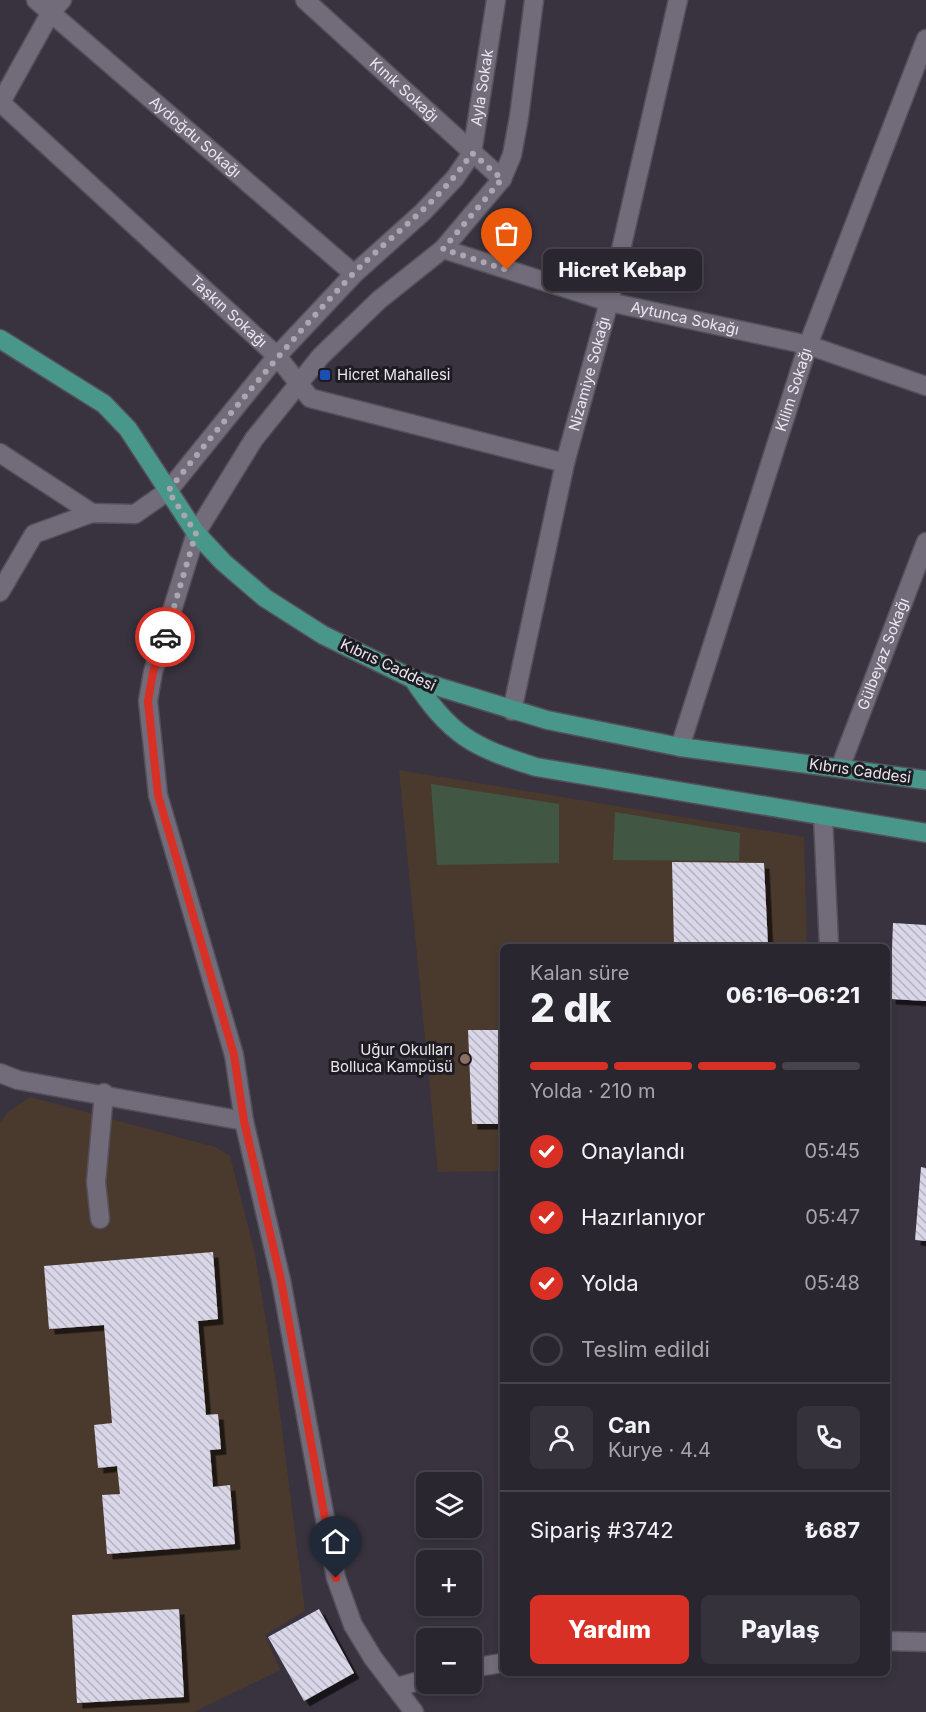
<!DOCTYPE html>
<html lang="tr">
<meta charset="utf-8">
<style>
:root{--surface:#2a262f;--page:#36323b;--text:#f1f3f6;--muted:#a5a5aa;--line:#46434b;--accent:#d93025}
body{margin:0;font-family:Inter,sans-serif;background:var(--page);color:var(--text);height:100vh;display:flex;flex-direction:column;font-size:22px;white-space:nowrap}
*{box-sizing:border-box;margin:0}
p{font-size:20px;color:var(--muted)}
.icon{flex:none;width:33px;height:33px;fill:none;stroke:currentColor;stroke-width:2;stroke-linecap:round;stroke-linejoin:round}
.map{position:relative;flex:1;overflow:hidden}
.sheet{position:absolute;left:500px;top:944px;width:390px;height:732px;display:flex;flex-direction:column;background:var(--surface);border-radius:9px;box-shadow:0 3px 9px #0003,0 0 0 2px var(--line)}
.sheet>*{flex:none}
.buttons{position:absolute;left:416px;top:1472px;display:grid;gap:12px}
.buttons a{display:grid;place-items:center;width:66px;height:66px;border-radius:9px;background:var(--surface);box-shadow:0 3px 9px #0003,0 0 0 2px var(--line);font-size:30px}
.pin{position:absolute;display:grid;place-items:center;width:51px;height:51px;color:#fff;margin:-62px -26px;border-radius:50% 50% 50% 0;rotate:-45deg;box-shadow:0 0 6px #0007}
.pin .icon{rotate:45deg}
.courier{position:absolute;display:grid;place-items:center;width:60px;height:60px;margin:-30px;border:4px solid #d93025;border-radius:50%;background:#fff;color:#222;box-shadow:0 2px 8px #0007}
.bubble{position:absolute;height:42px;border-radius:9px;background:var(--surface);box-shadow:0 3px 9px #0003,0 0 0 2px var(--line);font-size:20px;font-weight:800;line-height:42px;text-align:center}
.overview em{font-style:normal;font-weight:800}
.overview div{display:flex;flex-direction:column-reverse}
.overview{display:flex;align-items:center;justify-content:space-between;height:102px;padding:0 30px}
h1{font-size:39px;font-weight:800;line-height:45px}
.bar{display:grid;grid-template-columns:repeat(4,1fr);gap:9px 6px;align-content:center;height:72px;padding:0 30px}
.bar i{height:8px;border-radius:4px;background:var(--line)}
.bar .on{background:var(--accent)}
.bar p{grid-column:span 4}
.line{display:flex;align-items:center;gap:15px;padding:0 30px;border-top:2px solid var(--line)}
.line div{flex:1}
.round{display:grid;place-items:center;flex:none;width:63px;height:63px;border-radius:9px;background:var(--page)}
ol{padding:0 30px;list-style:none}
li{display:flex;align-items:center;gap:18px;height:66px}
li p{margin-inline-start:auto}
li .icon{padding:6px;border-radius:50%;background:var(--accent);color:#fff;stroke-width:4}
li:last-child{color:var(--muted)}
li i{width:33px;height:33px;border:3px solid var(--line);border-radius:50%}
.primary-button{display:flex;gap:12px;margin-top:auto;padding:12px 30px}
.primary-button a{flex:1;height:69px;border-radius:9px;background:var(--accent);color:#fff;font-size:24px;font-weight:800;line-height:69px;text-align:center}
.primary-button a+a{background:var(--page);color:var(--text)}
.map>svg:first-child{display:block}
</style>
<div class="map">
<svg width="926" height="1712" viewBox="0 0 926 1712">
<defs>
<pattern id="building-back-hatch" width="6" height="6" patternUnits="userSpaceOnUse" patternTransform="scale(1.5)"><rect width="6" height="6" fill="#d9d7e7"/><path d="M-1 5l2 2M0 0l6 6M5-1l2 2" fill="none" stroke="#b4b2bf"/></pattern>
<filter id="shadow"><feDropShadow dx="5.5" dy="5.5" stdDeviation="0" flood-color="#0009"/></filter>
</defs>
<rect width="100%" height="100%" fill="#38333f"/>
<!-- education -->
<path fill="#4a3a2e" d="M399,770L804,837L807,946H502V1171L438,1172Z
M30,1097L215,1147L230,1156L255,1254L276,1382L305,1611L265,1635L280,1670L194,1712H0V1123L7,1113Z"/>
<!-- green -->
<path fill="#415744" d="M431,784L559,804V863L437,865Z
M615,812L740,833L739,861L613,860Z"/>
<!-- building -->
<path fill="url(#building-back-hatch)" filter="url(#shadow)" d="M672,862L764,863L768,946H674Z
M893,923L926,925V1001L890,999Z
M468,1030H502V1124H472Z
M921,1167L926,1168V1241L915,1240Z
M213,1252L218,1319L198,1321L206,1415L218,1414L221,1449L210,1450L213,1487L230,1485L235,1544L107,1554L102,1495L120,1494L117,1466L98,1468L94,1425L112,1423L104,1325L49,1329L44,1266Z
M179,1609L184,1697L77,1703L72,1615Z
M319,1609L354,1673L304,1701L268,1637Z"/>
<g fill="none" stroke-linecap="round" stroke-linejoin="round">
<defs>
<g id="minor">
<path id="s1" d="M36,0L354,274"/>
<path id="s2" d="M305,0L502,179"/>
<path id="s3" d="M0,102L277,356L310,398L565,463"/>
<path d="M0,104L51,12L62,0"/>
<path id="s4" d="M443,249L609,302L808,345L926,386"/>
<path d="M0,453L92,513"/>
<path id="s5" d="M0,592L34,534L92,513L135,514L168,491L277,356L354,274L423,212L455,178L472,153L496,0"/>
<path id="s6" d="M512,711L565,463L609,302L678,0"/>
<path id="s7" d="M680,747L808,345L926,39"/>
<path id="s8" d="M840,768L926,542"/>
<path d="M823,816L829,946"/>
<path d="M0,1073L18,1080L244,1121"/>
<path d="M100,1219L96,1182L104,1093"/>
<path d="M886,1641L926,1642"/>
<path d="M471,1668L502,1663"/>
<path d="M397,1687L426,1679"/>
<path d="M414,1712L373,1658L353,1625L336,1578L281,1280L244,1121L234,1055L158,795L148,701L153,672L196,533L254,439L321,356L379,300L443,249L502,179L512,155L519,117L534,0"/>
</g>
<path id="major" d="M0,339L104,404L128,429L196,533L223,562L265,598L323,635L413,679L547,720L680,747L926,780
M413,679C450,735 472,747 536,767L926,833"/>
</defs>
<!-- minor casing -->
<use href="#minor" stroke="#54505a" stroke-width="21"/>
<!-- major casing -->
<use href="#major" stroke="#54505a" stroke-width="21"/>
<!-- minor -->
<use href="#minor" stroke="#726c7a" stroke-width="18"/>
<!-- major -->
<use href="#major" stroke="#49968b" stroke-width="18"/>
</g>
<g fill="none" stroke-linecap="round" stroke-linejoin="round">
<!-- done -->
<path stroke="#aba7b1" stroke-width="6" stroke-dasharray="0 10.8" d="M165,637L196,533L168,491C227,417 286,345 351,276C394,232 436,206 472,153L502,179L443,249L507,270"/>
<!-- route -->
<path stroke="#d93025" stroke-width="8" d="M165,637L153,672L148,701L158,795L234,1055L244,1121L281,1280L336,1578"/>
</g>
<!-- markers -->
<rect fill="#1a4fb4" stroke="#1e1c22" stroke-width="2" x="319" y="369" width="12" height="12" rx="3"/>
<circle fill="#8d6e63" stroke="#1e1c22" stroke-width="2" cx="465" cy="1059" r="6"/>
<g text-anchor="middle" stroke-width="6" stroke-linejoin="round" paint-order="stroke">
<!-- street labels -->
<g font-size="15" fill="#e9e6ee" stroke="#1e1c22">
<text dy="5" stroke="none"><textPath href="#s5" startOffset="734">Ayla Sokak</textPath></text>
<text dy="5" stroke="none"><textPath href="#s2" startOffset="134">Kınık Sokağı</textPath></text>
<text dy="5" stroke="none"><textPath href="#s1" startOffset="210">Aydoğdu Sokağı</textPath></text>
<text dy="5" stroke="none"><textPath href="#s3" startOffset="310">Taşkın Sokağı</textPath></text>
<text dy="5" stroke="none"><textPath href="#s4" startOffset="252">Aytunca Sokağı</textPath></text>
<text dy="5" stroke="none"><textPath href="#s6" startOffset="346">Nizamiye Sokağı</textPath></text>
<text dy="5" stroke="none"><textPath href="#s7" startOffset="375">Kilim Sokağı</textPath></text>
<text dy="5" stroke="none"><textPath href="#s8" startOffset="122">Gülbeyaz Sokağı</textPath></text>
<text transform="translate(388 665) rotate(25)" y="5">Kıbrıs Caddesi</text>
<text transform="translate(860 771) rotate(8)" y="5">Kıbrıs Caddesi</text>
</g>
<!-- poi labels -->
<g font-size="15" fill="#e9e6ee" stroke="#1e1c22" text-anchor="start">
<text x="337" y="380">Hicret Mahallesi</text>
<text x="453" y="1055" text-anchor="end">Uğur Okulları<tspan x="453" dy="17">Bolluca Kampüsü</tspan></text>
</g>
</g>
</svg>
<div class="buttons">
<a><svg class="icon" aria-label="layers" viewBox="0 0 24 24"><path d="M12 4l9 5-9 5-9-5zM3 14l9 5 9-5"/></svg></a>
<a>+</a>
<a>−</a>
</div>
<div class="pin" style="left:507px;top:270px;background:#ea580c"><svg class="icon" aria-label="bag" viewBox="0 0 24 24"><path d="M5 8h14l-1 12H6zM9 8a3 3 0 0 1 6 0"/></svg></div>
<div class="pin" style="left:336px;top:1578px;background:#1f2937"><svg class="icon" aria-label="home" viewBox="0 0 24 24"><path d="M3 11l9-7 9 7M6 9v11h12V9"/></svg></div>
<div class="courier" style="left:165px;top:637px"><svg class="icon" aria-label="car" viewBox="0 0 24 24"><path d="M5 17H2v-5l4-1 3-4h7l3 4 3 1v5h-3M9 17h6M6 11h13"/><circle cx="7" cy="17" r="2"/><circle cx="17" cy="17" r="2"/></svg></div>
<div class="bubble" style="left:543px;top:249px;width:159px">Hicret Kebap</div>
<section class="sheet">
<div class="overview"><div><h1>2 dk</h1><p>Kalan süre</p></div><em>06:16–06:21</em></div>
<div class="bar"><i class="on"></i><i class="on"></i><i class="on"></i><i></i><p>Yolda · 210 m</p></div>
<ol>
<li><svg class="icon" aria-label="check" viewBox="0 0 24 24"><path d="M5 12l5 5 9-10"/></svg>Onaylandı<p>05:45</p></li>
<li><svg class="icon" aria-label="check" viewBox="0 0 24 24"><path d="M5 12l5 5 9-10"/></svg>Hazırlanıyor<p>05:47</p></li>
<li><svg class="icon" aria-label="check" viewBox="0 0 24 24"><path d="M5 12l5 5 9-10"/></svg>Yolda<p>05:48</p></li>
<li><i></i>Teslim edildi</li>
</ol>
<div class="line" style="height:108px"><a class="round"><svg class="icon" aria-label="person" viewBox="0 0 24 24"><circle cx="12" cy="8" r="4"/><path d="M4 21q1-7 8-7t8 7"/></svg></a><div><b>Can</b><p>Kurye · 4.4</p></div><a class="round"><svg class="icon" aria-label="phone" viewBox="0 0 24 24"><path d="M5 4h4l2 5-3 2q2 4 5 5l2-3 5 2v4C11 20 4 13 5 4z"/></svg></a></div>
<div class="line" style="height:78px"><div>Sipariş #3742</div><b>₺687</b></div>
<div class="primary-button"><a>Yardım</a><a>Paylaş</a></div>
</section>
</div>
